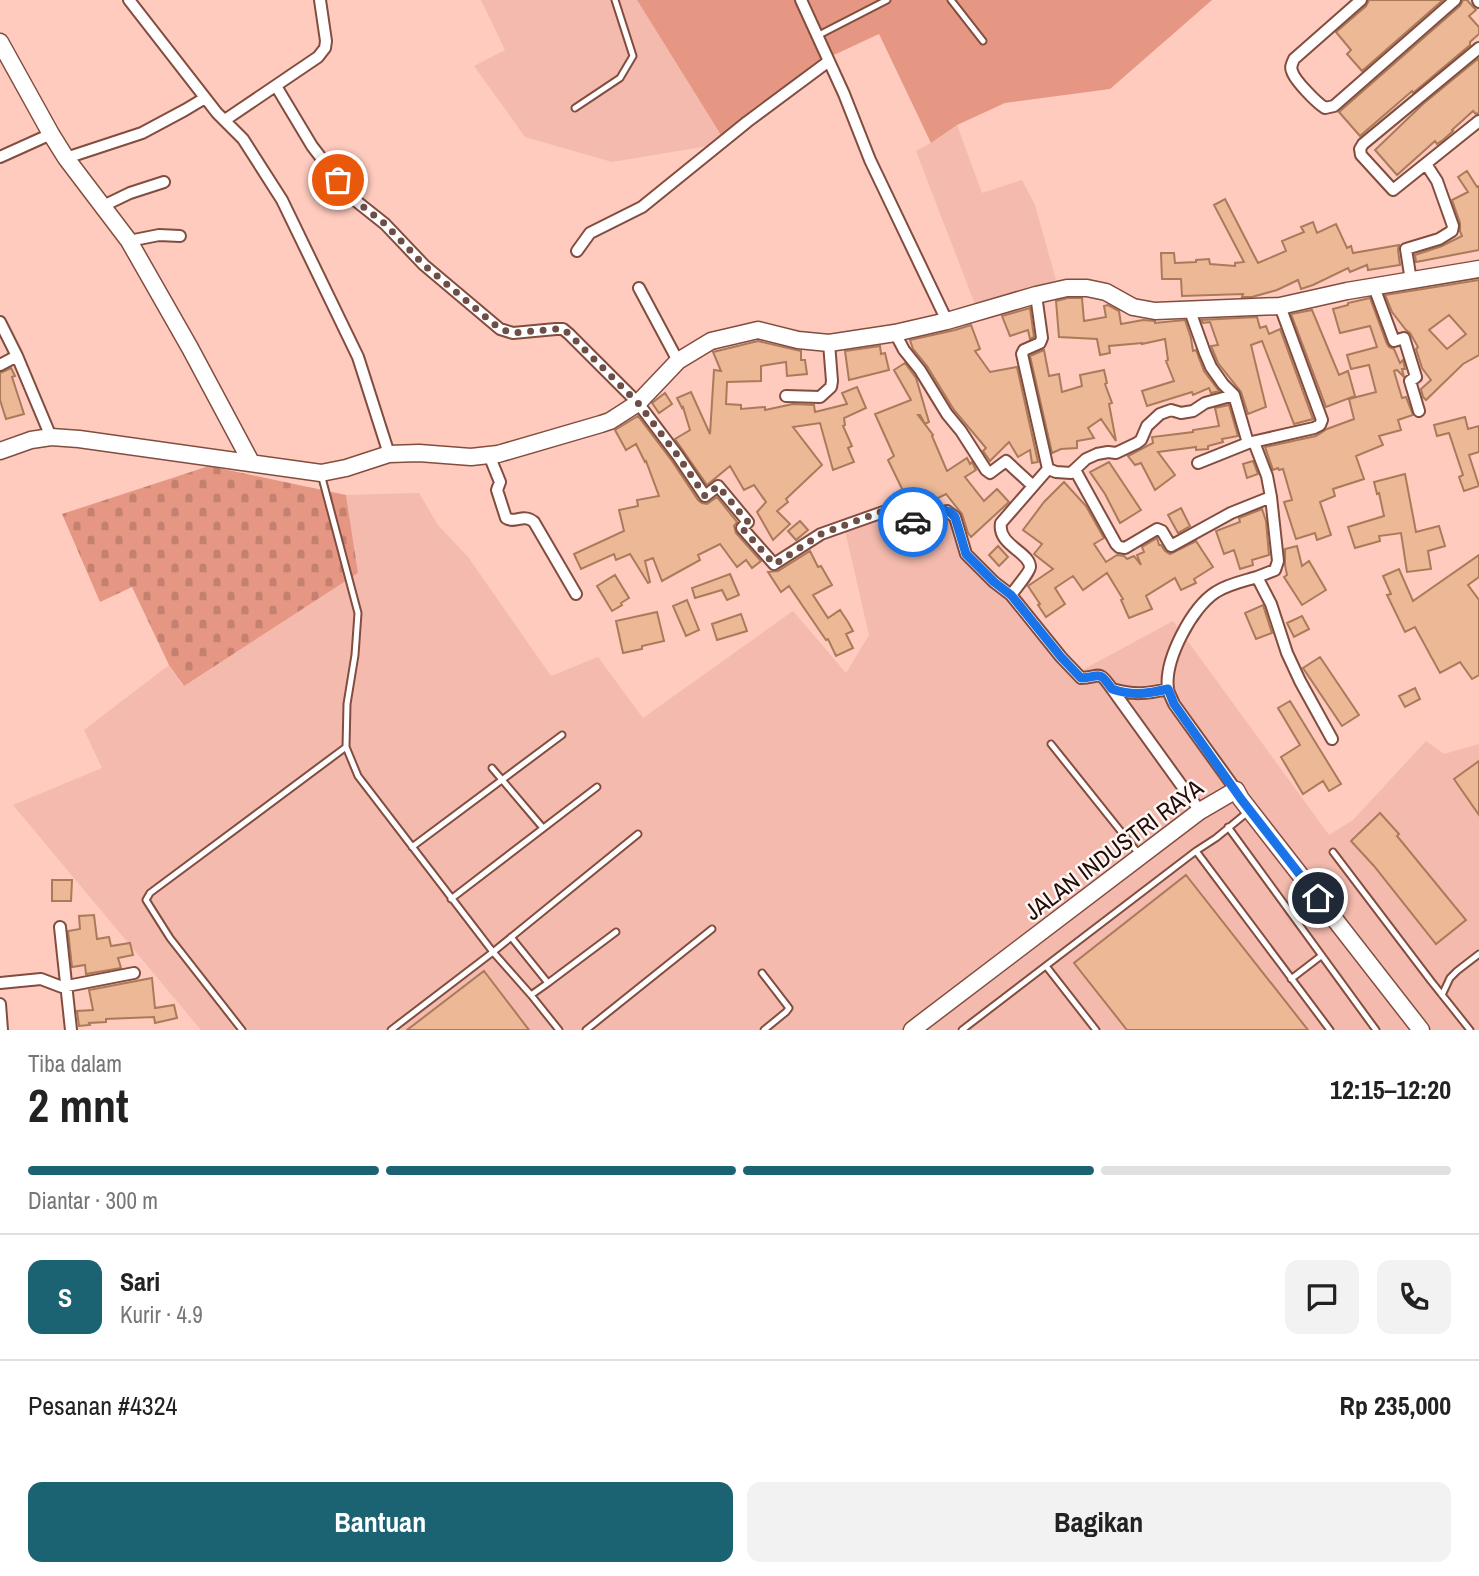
<!DOCTYPE html>
<html lang="id">
<meta charset="utf-8">
<style>
:root{--surface:#fff;--page:#f2f2f2;--text:#222;--muted:#767676;--line:#e0e0e0;--accent:#1b6372}
body{margin:0;font-family:"Archivo Narrow",sans-serif;background:var(--page);color:var(--text);height:100vh;display:flex;flex-direction:column;font-size:26px;white-space:nowrap}
*{box-sizing:border-box;margin:0}
p{font-size:23px;color:var(--muted)}
.icon{flex:none;width:38px;height:38px;fill:none;stroke:currentColor;stroke-width:2;stroke-linecap:round;stroke-linejoin:round}
.map{position:relative;height:1030px;overflow:hidden}
.sheet{display:flex;flex-direction:column;background:var(--surface);flex:1}
.sheet>*{flex:none}
.pin{position:absolute;display:grid;place-items:center;width:60px;height:60px;color:#fff;margin:-30px;border:4px solid #fff;border-radius:50%;box-shadow:0 2px 7px #0007}
.courier{position:absolute;display:grid;place-items:center;width:70px;height:70px;margin:-35px;border:5px solid #1a73e8;border-radius:50%;background:#fff;color:#222;box-shadow:0 2px 9px #0007}
.head em{font-style:normal;font-weight:700}
.head div{display:flex;flex-direction:column-reverse}
.head{display:flex;align-items:center;justify-content:space-between;height:119px;padding:0 28px}
h1{font-size:46px;font-weight:700;line-height:52px}
.bar{display:grid;grid-template-columns:repeat(4,1fr);gap:10px 7px;align-content:center;height:84px;padding:0 28px}
.bar i{height:9px;border-radius:5px;background:var(--line)}
.bar .selected{background:var(--accent)}
.bar p{grid-column:span 4}
.line{display:flex;align-items:center;gap:18px;padding:0 28px;border-top:2px solid var(--line)}
.line div{flex:1}
.round{display:grid;place-items:center;flex:none;width:74px;height:74px;border-radius:14px;background:var(--page)}
.primary-button{display:flex;gap:14px;margin-top:auto;padding:14px 28px}
.primary-button a{flex:1;height:80px;border-radius:14px;background:var(--accent);color:#fff;font-size:28px;font-weight:700;line-height:80px;text-align:center}
.primary-button a+a{background:var(--page);color:var(--text)}
.map>svg:first-child{display:block}
</style>
<div class="map">
<svg width="1479" height="1030" viewBox="0 0 1479 1030">
<defs>
<pattern id="cemetery-stones" width="16" height="16" patternUnits="userSpaceOnUse" patternTransform="scale(1.75)"><rect width="16" height="16" fill="#e59783"/><path d="M2 7V4a2 2 0 0 1 4 0v3zM10 15v-3a2 2 0 0 1 4 0v3z" fill="#c48170"/></pattern>
</defs>
<rect width="100%" height="100%" fill="#fecbbe"/>
<!-- built -->
<path fill="#f3baad" d="M481,0H637L726,143L612,162L525,137L474,66L505,50Z
M957,125L982,193L1022,180L1035,205L1056,280L976,307L916,151L931,143Z
M419,493L438,525L468,557L551,676L598,657L643,718L793,611L846,673L869,635L844,526L884,510L900,526L951,510L962,552L1077,673L1173,621L1329,835L1353,820L1426,741L1444,754L1479,744V1030H201L13,805L102,768L84,730L169,665L183,686L358,573L346,495Z"/>
<!-- grass -->
<path fill="#e59783" d="M637,0H1212L1110,89L1005,103L957,125L931,143L879,34L823,60L726,143Z"/>
<!-- cemetery -->
<path fill="url(#cemetery-stones)" d="M209,466L346,495L358,573L184,686L169,665L132,587L100,602L62,514Z"/>
<!-- building -->
<path fill="#ecb896" stroke="#ab7a5a" stroke-width="2" fill-rule="evenodd" d="M1369,0H1443L1362,71L1347,54L1351,50L1336,32L1366,6Z
M1463,0H1467L1476,10L1469,16L1479,27V34L1470,42V45L1413,93L1412,91L1360,136L1339,112L1460,6Z
M1479,58V113L1476,114L1473,111L1452,130L1453,131L1443,140L1437,144L1435,141L1397,175L1375,150L1423,104Z
M1467,171L1477,187L1479,186V250L1416,262L1415,255L1442,246L1462,236L1460,231V223L1452,200L1468,192L1458,177Z
M1225,199L1258,263L1286,251L1282,241L1304,232L1301,227L1313,222L1317,233L1336,224L1347,248L1351,246L1353,253L1399,245L1398,250L1400,265L1368,270L1367,265L1350,272L1348,268L1313,285L1301,289L1298,280L1277,290L1252,297H1242L1243,294L1182,296L1181,279H1162L1161,253H1174L1175,263L1196,262V260L1209,259L1210,264L1235,266V263L1244,262L1214,205Z
M1479,280V355L1463,364L1426,400L1423,397L1421,389L1431,380L1422,368L1416,349L1418,347L1410,333L1406,330L1392,312L1385,295ZM1449,315L1466,334L1447,349L1429,330Z
M1068,298H1082L1084,321L1106,317L1104,306L1108,305L1119,311L1121,324L1143,320L1155,321V323L1185,320L1191,338L1193,351L1196,350L1204,371L1219,391L1211,393L1209,388L1193,395L1192,392L1147,406L1142,391L1174,381L1166,361L1168,360L1165,339L1142,344V343L1109,346L1110,353L1100,355L1097,339L1059,337L1056,301Z
M1370,298L1387,344L1389,347L1394,349L1400,363L1403,360L1405,369H1402L1404,377L1397,370L1394,371L1402,398L1406,397L1413,415L1398,420L1401,430L1379,436L1383,445L1356,456L1364,479L1333,489L1335,496L1320,502L1331,535L1317,540L1315,533L1296,539L1284,502L1292,500L1283,469L1279,470L1278,468L1273,470L1265,447L1316,436L1327,429L1354,419L1349,399L1376,392L1369,365L1351,369L1347,355L1377,347L1370,326L1340,333L1333,309L1348,305V303Z
M1030,308L1034,337L1030,339L1028,330L1010,336L1002,316Z
M1312,310L1339,375L1348,371L1355,396L1326,407L1291,314Z
M1257,317L1260,328L1266,326L1269,334L1280,329L1313,419L1294,424L1262,341L1251,345L1266,407L1248,414L1241,392L1218,363L1211,346L1218,345L1210,322L1203,323L1201,320Z
M971,325L980,349L975,351L990,372L1017,367L1038,462L1032,463L1030,450L1018,457L1009,442L990,461L983,451L986,448L954,410L927,366L913,349L910,340L955,330Z
M758,341L801,351V360H805L807,374L787,376L786,362L761,366V381L727,382L726,404L741,405V409L765,407V410L793,404L814,405L815,412L847,404L842,393L857,387L866,408L844,418L845,425L843,426L852,446L848,448L854,462L833,470L820,423L793,427L822,465L786,499L788,502L777,511L790,524L773,540L757,512L766,502L754,485L744,490L730,466L707,485L675,439L690,430L683,407L682,408L677,398L691,392L710,434L714,370L721,371L713,352Z
M880,346L881,354L885,353L889,370L849,380L845,351Z
M1044,350L1049,376L1059,374L1062,392L1082,386L1080,375L1104,370L1107,383L1105,384L1112,403L1109,404L1116,441L1101,419L1088,428L1094,438L1077,441V448L1061,449L1052,453L1030,356Z
M905,363L916,378L929,422L925,424L920,415H918L933,435L932,436L947,471L967,458L970,464L972,462L976,470L965,477L984,501L997,489L1009,502L971,537L968,533L962,514L946,494L916,509L909,495L906,497L888,460L894,456L875,414L911,400L894,370Z
M11,368L15,376L12,377L24,414L6,419L0,400V373Z
M665,393L672,404L659,413L652,403Z
M1229,405L1238,436L1222,439L1223,442L1208,446V449L1196,450V447L1158,452L1175,475L1155,490L1141,463L1135,465L1128,456L1153,443L1152,437L1193,432V430L1219,426L1215,408Z
M638,416L672,461L698,500L702,503L707,504L717,497L737,522L734,526L736,533L761,561L752,568L746,560L737,567L720,544L698,555L700,560L662,581L653,558L645,561L650,582L648,583L630,554L616,560L614,554L581,569L574,554L624,531L619,510L638,506L637,500L659,496L646,461L645,462L636,444L626,450L615,430Z
M1465,417L1468,429L1479,426V452L1469,455L1479,486L1464,491L1459,477L1463,475L1449,433L1437,436L1434,425Z
M1253,461L1258,474L1247,478L1243,464Z
M1109,462L1141,510L1120,523L1105,494L1090,472Z
M1405,474L1416,532L1439,526L1445,546L1428,551L1431,569L1407,572L1401,533L1379,536L1380,541L1355,548L1348,527L1384,516L1379,493L1377,494L1374,482Z
M1064,482L1086,506L1104,538L1094,544L1106,562L1117,555L1124,556L1127,559L1134,556L1141,565L1137,555L1144,552L1142,547L1157,538L1159,545H1161L1165,551L1170,554L1196,541L1213,567L1194,579L1196,583L1181,590L1175,578L1146,596L1152,609L1129,618L1121,600L1123,599L1107,573L1083,590L1073,576L1055,588L1065,604L1046,617L1038,605L1040,604L1028,586L1053,569L1034,554L1042,544L1023,530L1044,502Z
M1181,508L1190,526L1178,533L1168,515Z
M1262,509L1266,521L1269,555L1252,560L1253,565L1240,569L1234,550L1224,554L1216,531L1240,522L1239,518Z
M800,521L808,530L796,540L788,531Z
M998,546L1008,557L999,566L989,555Z
M1297,546L1302,566L1309,561L1326,590L1302,605L1284,577L1287,575L1285,565V549Z
M810,551L818,567L821,566L832,585L813,595L828,618L840,610L848,622L853,631L846,634L853,648L836,656L828,639L826,640L789,586L781,592L768,572L778,571Z
M1479,555V577L1468,585L1479,600V675L1472,679L1460,662L1440,673L1415,627L1405,632L1387,595L1391,594L1383,576L1399,569L1413,601Z
M730,574L739,595L727,600L722,590L695,598L692,588Z
M615,575L629,598L621,603L622,605L612,611L597,586Z
M687,600L699,630L686,636L673,606Z
M1263,605L1272,633L1256,639L1245,613Z
M657,612L664,641L642,646V649L623,653L616,621Z
M741,614L747,631L717,640L712,624Z
M1302,616L1309,629L1294,637L1287,623Z
M1320,657L1359,715L1342,726L1303,668Z
M1415,688L1420,699L1405,707L1399,696Z
M1290,701L1341,784L1329,791L1323,781L1303,794L1281,757L1300,745L1278,708Z
M1479,761V815L1454,779Z
M1380,813L1399,834L1397,836L1466,920L1436,944L1374,866L1351,841Z
M1186,875L1308,1030H1127L1074,963Z
M52,880H72L71,901H52Z
M94,915L97,939L109,937L111,946L130,943L133,955L118,958L121,968L86,974L85,965L72,967L68,931L80,929L79,916Z
M484,971L529,1030H407Z
M152,978L155,1008L174,1005L177,1018L155,1023L154,1017L106,1019V1022L89,1023L90,1025L79,1026L77,1011L93,1010L89,990Z"/>
<g fill="none" stroke-linecap="round" stroke-linejoin="round">
<defs>
<path id="lane" d="M951,0L983,41
M817,36L887,0
M575,108L620,78L633,56L615,0
M321,474L358,613L355,655L347,704L346,747L358,776L493,952L531,995L559,1030
M1051,744L1139,854
M492,768L543,828
M1228,827L1376,1030
M412,847L562,735
M1196,851L1330,1030
M1333,852L1431,981L1470,1030
M451,899L597,787
M511,937L548,983L616,932
M1046,966L1096,1030
M762,973L789,1008L786,1012L764,1030
M1291,979L1321,956
M531,995L548,983
M1442,995L1450,978L1457,971L1479,954
M242,1030L170,938L146,900L150,893L346,747
M391,1030L493,952L638,834
M586,1030L712,929
M962,1030L1196,851L1216,838L1249,811"/>
<path id="street" d="M129,0L217,113L243,139L282,200L358,357L389,454
M801,0L844,94L870,160L947,321
M1361,0L1294,59C1292,64 1290,67 1292,71C1294,80 1317,103 1325,108L1334,106L1455,0
M1478,0L1479,2
M1479,48L1363,144L1360,149L1361,155L1393,190L1479,121
M276,86L312,146L351,197L385,224L424,265L500,329L513,333L556,329H563L569,334L638,403L678,456L705,496L718,486L748,522L742,528L774,564L821,534L886,511L899,524L902,525L947,511L955,517L966,554L994,582L1011,595L1061,657L1081,678C1101,677 1098,669 1112,689C1134,695 1146,694 1168,689
M225,120L318,57L325,48L326,41L320,0
M0,157L51,134
M66,158L142,133L185,110L205,98
M103,206L130,193L164,182
M129,241L159,235L180,236
M577,251L590,233L642,207L747,122L829,61
M1411,281L1406,249L1439,239L1452,231L1453,226L1437,181L1426,164
M1374,287L1394,341L1404,338L1416,377L1410,381L1419,411
M639,288L678,361
M1036,295L1042,338L1040,343L1024,350L1022,354L1048,469
M1190,311L1205,353L1211,367L1223,384L1234,395L1248,443
M0,322L17,356L51,437
M895,333L904,350L920,370L947,414L961,431L986,470L990,473L1006,461L1033,486
M0,365L17,356
M786,396L820,397L831,387L832,381L829,343
M1254,442L1267,476L1271,497L1278,561L1275,570L1257,577
M489,455L500,482L497,490L506,518C515,524 523,513 534,522L576,594
M1198,463L1248,443L1314,428L1320,425L1322,420L1280,306
M1075,470L1116,544L1119,547L1125,548L1157,529L1162,531L1171,546L1231,513L1271,497
M1011,595C1015,589 1030,572 1030,567C1030,552 997,545 1001,523L1048,469L1056,472L1071,473L1086,459L1097,454L1108,452L1116,453L1137,443L1141,440L1147,426L1160,414L1171,410L1181,413L1193,411L1205,403L1234,395
M1112,689L1200,811
M1236,790L1174,704C1172,699 1169,694 1168,689C1164,660 1192,607 1216,592C1228,584 1244,581 1257,577L1271,604L1287,653L1300,681L1332,739
M60,927L71,1030
M0,983L41,979L62,987L134,973
M0,1004L2,1030"/>
<path id="secondary" d="M0,42L51,134L66,158L129,241L190,348L251,462
M0,451L31,440L51,437L79,439L321,473L346,468L389,454L419,453L471,457L498,454L601,424L610,421L638,403L678,361L711,341L758,330L798,340L829,343L895,333L947,321L1036,295L1067,288H1087L1106,292L1133,307L1155,311L1280,306L1347,291L1479,269
M912,1030L1200,811L1236,790L1241,799L1421,1030"/>
</defs>
<!-- lane casing -->
<use href="#lane" stroke="#824d3f" stroke-width="9"/>
<!-- street casing -->
<use href="#street" stroke="#824d3f" stroke-width="14"/>
<!-- secondary casing -->
<use href="#secondary" stroke="#824d3f" stroke-width="19"/>
<!-- lane -->
<use href="#lane" stroke="#fff" stroke-width="5"/>
<!-- street -->
<use href="#street" stroke="#fff" stroke-width="10"/>
<!-- secondary -->
<use href="#secondary" stroke="#fff" stroke-width="16"/>
</g>
<g fill="none" stroke-linecap="round" stroke-linejoin="round">
<!-- done -->
<path stroke="#6e4f47" stroke-width="7" stroke-dasharray="0 12.6" d="M338,180L351,197L385,224L424,265L500,329L513,333L556,329H563L569,334L638,403L678,456L705,496L718,486L748,522L742,528L774,564L780,561L821,534L883,511L888,512C898,523 898,526 913,522"/>
<!-- route -->
<path stroke="#1a73e8" stroke-width="9" d="M913,522L944,510L950,512L955,517L966,554L994,582L1011,595L1061,657L1081,678C1101,677 1098,669 1112,689C1133,696 1146,694 1168,689L1174,704L1241,799L1318,898"/>
</g>
<g text-anchor="middle" stroke-width="5" stroke-linejoin="round" paint-order="stroke">
<!-- street labels -->
<g font-size="24" fill="#210c07" stroke="#fff8f7">
<text transform="translate(1114 850) rotate(-37)" y="8">JALAN INDUSTRI RAYA</text>
</g>
</g>
</svg>
<div class="pin" style="left:338px;top:180px;background:#ea580c"><svg class="icon" aria-label="bag" viewBox="0 0 24 24"><path d="M5 8h14l-1 12H6zM9 8a3 3 0 0 1 6 0"/></svg></div>
<div class="pin" style="left:1318px;top:898px;background:#1f2937"><svg class="icon" aria-label="home" viewBox="0 0 24 24"><path d="M3 11l9-7 9 7M6 9v11h12V9"/></svg></div>
<div class="courier" style="left:913px;top:522px"><svg class="icon" aria-label="car" viewBox="0 0 24 24"><path d="M5 17H2v-5l4-1 3-4h7l3 4 3 1v5h-3M9 17h6M6 11h13"/><circle cx="7" cy="17" r="2"/><circle cx="17" cy="17" r="2"/></svg></div>
</div>
<section class="sheet">
<div class="head"><div><h1>2 mnt</h1><p>Tiba dalam</p></div><em>12:15–12:20</em></div>
<div class="bar"><i class="selected"></i><i class="selected"></i><i class="selected"></i><i></i><p>Diantar · 300 m</p></div>
<div class="line" style="height:126px"><b class="round" style="background:var(--accent);color:#fff">S</b><div><b>Sari</b><p>Kurir · 4.9</p></div><a class="round"><svg class="icon" aria-label="chat" viewBox="0 0 24 24"><path d="M4 5h16v11H9l-5 4z"/></svg></a><a class="round"><svg class="icon" aria-label="phone" viewBox="0 0 24 24"><path d="M5 4h4l2 5-3 2q2 4 5 5l2-3 5 2v4C11 20 4 13 5 4z"/></svg></a></div>
<div class="line" style="height:91px"><div>Pesanan #4324</div><b>Rp 235,000</b></div>
<div class="primary-button"><a>Bantuan</a><a>Bagikan</a></div>
</section>
